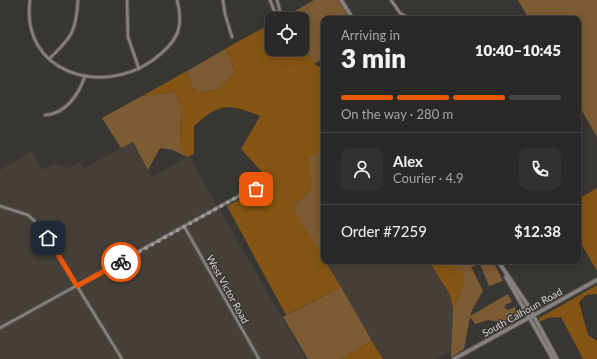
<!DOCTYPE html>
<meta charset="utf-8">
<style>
:root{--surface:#2b2927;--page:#33312f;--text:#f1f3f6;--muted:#a6a6a7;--line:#474544;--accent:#ea580c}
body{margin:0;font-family:Lato,sans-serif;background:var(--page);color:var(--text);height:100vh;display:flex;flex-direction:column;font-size:15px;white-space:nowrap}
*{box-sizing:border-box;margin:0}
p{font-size:13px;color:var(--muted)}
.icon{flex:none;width:22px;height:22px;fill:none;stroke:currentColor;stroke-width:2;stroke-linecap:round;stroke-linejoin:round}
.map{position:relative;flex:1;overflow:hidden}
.sheet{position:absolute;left:321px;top:16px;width:260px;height:248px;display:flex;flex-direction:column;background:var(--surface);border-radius:8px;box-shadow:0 2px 10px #0003,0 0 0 1px var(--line)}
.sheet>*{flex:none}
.fabs{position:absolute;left:265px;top:12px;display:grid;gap:8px}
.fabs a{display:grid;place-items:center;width:44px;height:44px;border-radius:8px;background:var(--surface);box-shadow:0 2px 10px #0003,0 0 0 1px var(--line);font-size:20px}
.pin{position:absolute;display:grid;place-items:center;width:34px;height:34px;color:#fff;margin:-17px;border-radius:8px;box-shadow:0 2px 6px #0006}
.courier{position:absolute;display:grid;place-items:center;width:40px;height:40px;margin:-20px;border:3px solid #ea580c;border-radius:50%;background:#fff;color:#222;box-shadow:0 1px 5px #0007}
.overview em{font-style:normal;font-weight:800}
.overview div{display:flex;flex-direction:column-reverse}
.overview{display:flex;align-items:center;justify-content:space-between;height:68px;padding:0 20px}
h1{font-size:26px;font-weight:800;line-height:30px}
.bar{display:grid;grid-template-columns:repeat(4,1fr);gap:6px 4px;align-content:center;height:48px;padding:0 20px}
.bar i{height:5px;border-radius:3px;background:var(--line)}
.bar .on{background:var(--accent)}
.bar p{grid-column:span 4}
.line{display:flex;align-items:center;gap:10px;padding:0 20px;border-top:1px solid var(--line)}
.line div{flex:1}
.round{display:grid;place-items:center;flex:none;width:42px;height:42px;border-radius:8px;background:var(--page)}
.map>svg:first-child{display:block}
</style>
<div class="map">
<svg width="597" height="359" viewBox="0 0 597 359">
<rect width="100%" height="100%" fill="#393734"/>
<!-- built -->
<path fill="#474039" d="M132,142L152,177L189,156L306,359H0V170L32,151L43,170L53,164L67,168L80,163L84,168Z
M325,261H429L450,295L453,309L451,351L436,359H383Z"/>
<!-- green -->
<path fill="#7d5b33" d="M314,0H339L350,19H324V58L314,64L302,43V19H288L286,16Z
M518,0H597V137L578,104V19H529Z
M225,49L236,72L216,90L199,93L191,86L187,71Z
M175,92L181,108L180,146L187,157L173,150L160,148L148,170L133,142L121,148L102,118L142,96Z
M324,148V259H323L292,207L311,189L308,157Z
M444,261H493L503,281L489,286L480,264L471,267L483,291L473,308L470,316L508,294L512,302L505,305V308L508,310L515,307L518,316L504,323L488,320L475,324L470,317L464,349L451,357L453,309L464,284Z
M341,287L372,341L341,359H308L283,317Z"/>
<!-- forest -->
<path fill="#845514" d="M272,23V49H302V43L314,64L324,69V148L309,157L311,189L292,207L341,287L286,315L227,206L262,188V172L241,149L260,116C229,104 220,102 194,126V154L187,157L180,147L181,108L175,92L142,96L187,71L191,86L199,93L216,90L236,72L225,49Z
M597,188V271L578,238V199Z
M429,261H444L464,273V284L453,309L450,295Z
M597,285V294L586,295L579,302L588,335L597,341V359H583L561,317L547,318L540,322L539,318Z
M372,341L383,359H341Z"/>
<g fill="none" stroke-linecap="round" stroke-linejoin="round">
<defs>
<path id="street" d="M30,0C20,73 102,97 153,60C176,43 185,29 177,0
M127,0L128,37L139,69
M223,0L225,14L232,37
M270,0L275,13L280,11L277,0
M391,0L400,13L411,19
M49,59C72,37 76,32 78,0
M45,115C66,114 79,94 85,76
M0,206L28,215L40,226L122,359
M184,226L259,359
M0,328L246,192L256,189"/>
<path id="secondary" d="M341,0L353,19
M498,261L527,304L557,359
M506,277L553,359
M454,359L597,280"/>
</defs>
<!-- street casing -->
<use href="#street" stroke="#575452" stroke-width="4.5"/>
<!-- secondary casing -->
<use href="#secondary" stroke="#575452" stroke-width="5.5"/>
<!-- street -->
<use href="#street" stroke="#84817e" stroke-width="2.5"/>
<!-- secondary -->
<use href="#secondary" stroke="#84817e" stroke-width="3.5"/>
</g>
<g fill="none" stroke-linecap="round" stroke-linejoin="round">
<!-- done -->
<path stroke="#9e9c9a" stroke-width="4" stroke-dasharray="0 7.2" d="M121,262L246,192L256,189"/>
<!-- route -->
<path stroke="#ea580c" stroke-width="5" d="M48,238L77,286L121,262"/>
</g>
<g text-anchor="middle" stroke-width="3" stroke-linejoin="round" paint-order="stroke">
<!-- street labels -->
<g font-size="10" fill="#d4d3d1" stroke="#393734">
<text transform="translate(228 289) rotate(61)" y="4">West Victor Road</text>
<text transform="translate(522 312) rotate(-29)" y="4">South Calhoun Road</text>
</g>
</g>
</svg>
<div class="fabs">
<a><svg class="icon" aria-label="locate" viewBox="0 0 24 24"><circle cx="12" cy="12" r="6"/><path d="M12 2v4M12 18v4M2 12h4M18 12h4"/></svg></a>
</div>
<div class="pin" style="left:256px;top:189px;background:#ea580c"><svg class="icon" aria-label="bag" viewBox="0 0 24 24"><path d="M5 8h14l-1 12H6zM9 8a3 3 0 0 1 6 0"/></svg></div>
<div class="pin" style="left:48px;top:238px;background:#1f2937"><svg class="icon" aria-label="home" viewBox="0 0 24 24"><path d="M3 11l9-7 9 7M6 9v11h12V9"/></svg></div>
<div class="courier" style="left:121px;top:262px"><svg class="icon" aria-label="bike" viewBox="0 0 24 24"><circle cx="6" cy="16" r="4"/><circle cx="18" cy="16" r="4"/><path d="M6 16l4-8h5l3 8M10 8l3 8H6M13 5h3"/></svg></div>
<section class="sheet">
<div class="overview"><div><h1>3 min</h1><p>Arriving in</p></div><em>10:40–10:45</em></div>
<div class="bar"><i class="on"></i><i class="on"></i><i class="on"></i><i></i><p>On the way · 280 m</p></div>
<div class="line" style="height:72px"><a class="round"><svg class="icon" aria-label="person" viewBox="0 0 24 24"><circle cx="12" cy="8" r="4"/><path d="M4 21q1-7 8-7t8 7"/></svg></a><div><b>Alex</b><p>Courier · 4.9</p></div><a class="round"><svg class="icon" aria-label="phone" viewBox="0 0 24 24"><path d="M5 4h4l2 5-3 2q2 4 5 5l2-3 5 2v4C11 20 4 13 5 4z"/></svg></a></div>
<div class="line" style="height:52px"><div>Order #7259</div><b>$12.38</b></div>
</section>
</div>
